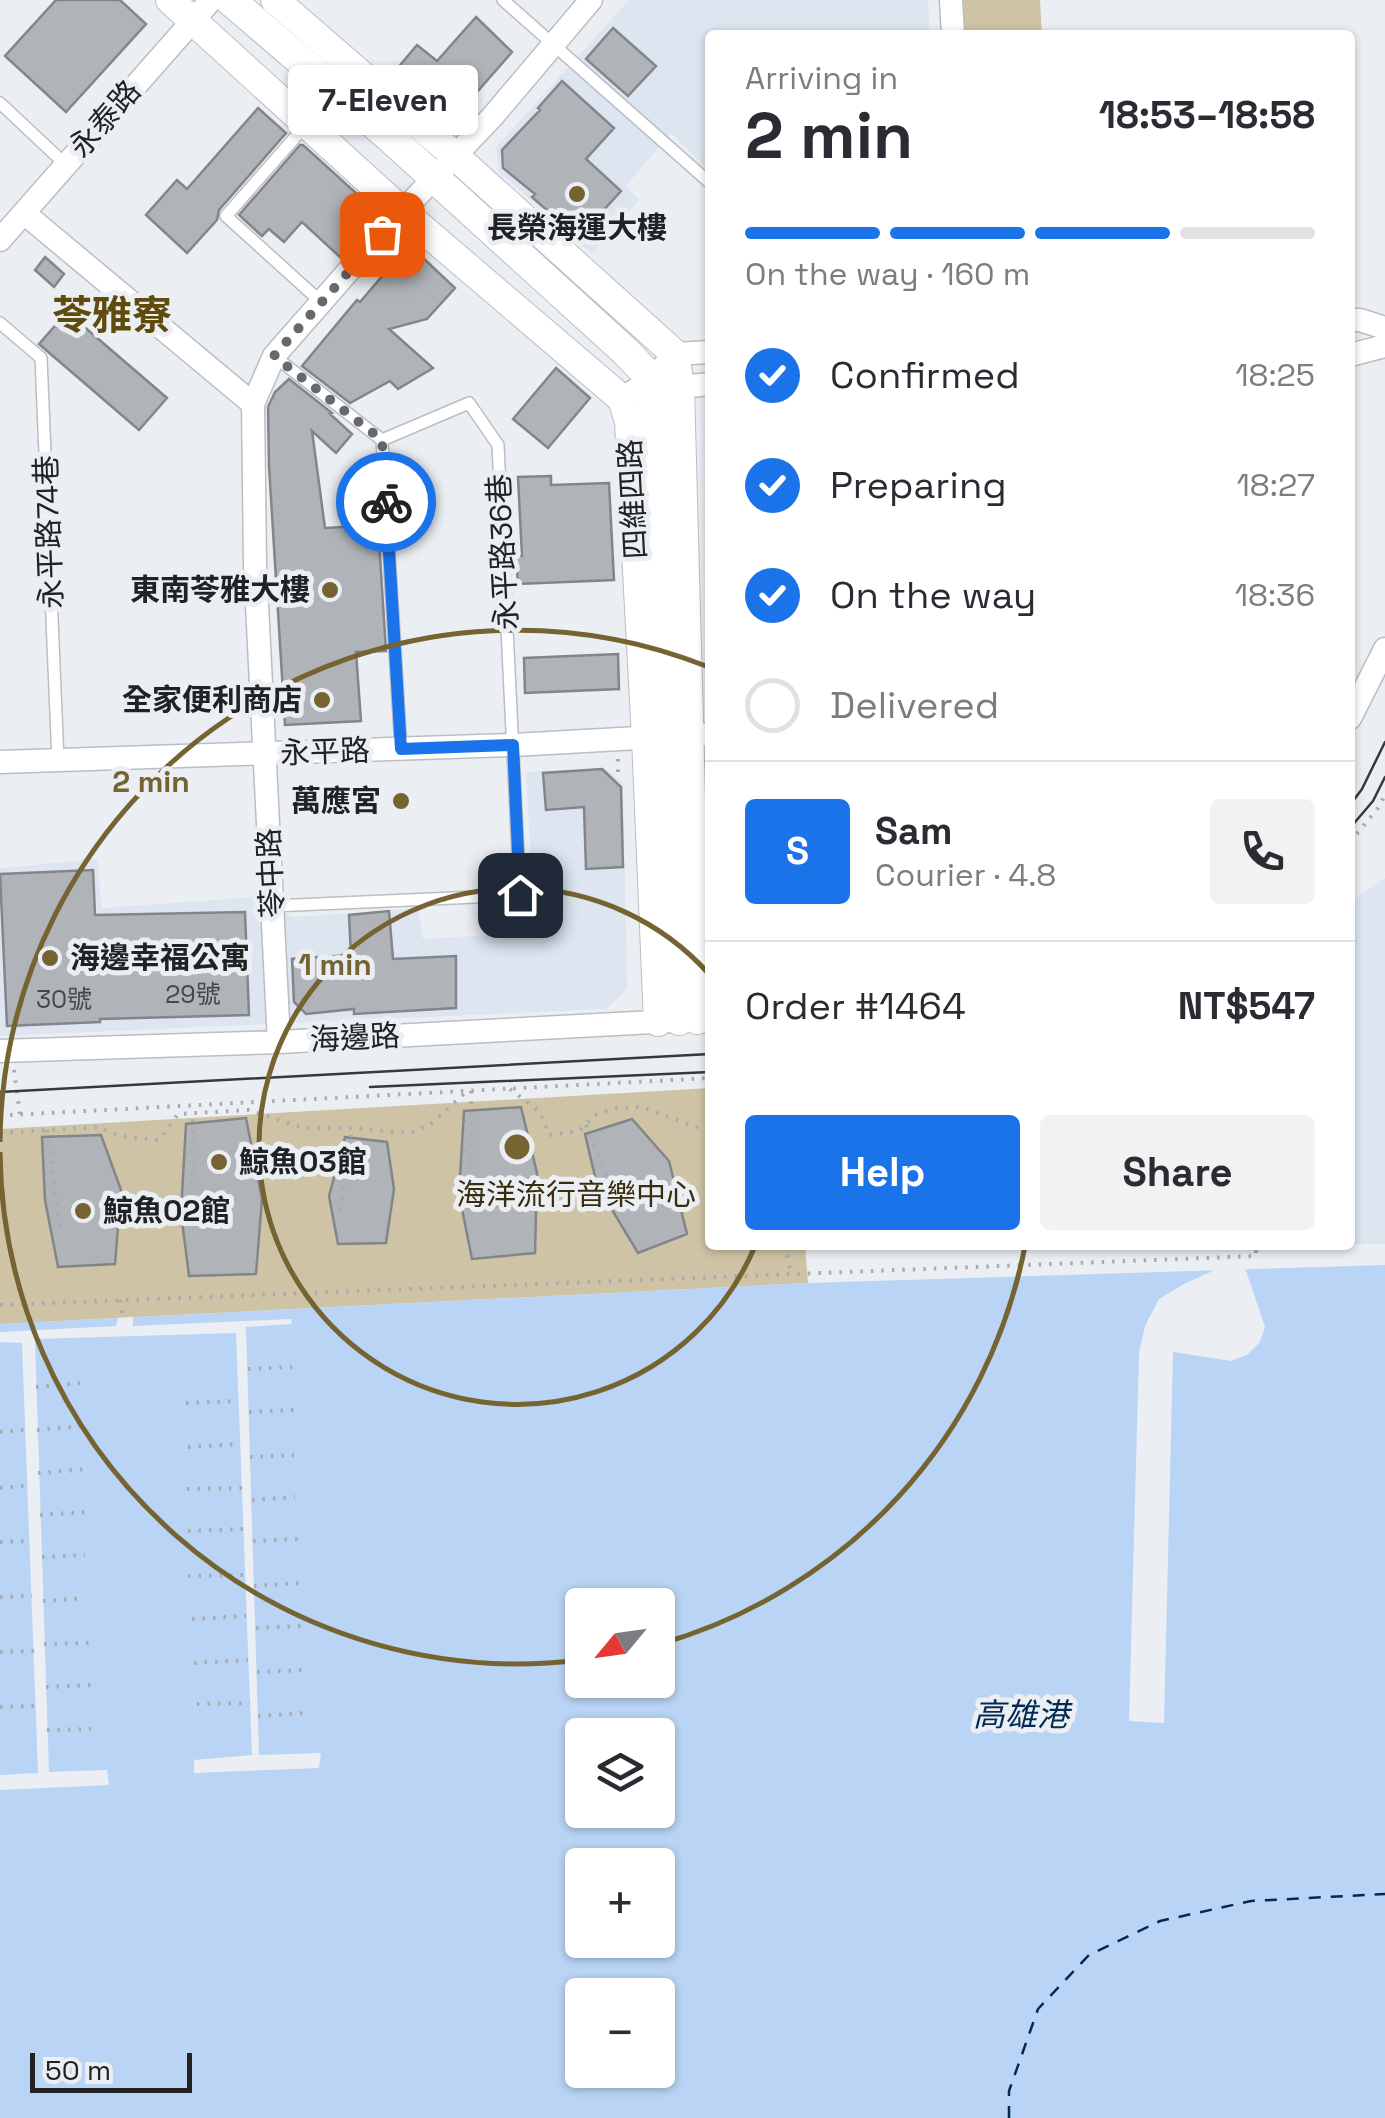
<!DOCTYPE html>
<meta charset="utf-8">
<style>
:root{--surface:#fff;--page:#f2f2f3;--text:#2b2b33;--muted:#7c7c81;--line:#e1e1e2;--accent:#1a73e8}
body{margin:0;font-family:"Space Grotesk","Noto Sans TC",sans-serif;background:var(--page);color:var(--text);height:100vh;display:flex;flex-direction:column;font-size:38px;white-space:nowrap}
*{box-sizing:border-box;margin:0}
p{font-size:32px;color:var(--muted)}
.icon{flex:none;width:55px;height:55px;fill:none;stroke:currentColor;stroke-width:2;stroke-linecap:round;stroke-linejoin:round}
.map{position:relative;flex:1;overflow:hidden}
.sheet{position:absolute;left:705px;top:30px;width:650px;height:1220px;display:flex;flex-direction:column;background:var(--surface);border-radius:10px;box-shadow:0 2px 8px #0004}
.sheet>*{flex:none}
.needle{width:65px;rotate:241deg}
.buttons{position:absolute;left:565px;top:1588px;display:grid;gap:20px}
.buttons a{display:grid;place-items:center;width:110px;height:110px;border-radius:10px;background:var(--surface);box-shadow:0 2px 8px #0004;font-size:50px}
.scale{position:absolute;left:30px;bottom:25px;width:162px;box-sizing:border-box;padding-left:10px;border:5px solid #202224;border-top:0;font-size:28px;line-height:35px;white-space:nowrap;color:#202224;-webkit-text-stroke:8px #ebeff4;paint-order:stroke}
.pin{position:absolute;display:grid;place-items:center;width:85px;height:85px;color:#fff;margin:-42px;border-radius:20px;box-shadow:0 5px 15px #0006}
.courier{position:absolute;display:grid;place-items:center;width:100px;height:100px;margin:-50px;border:8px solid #1a73e8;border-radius:50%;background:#fff;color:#222;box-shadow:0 2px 12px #0007}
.bubble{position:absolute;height:70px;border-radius:10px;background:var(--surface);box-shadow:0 2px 8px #0004;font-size:32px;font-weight:800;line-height:70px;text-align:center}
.head em{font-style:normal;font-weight:800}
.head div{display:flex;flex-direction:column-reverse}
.head{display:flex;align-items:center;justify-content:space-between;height:170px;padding:0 40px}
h1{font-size:65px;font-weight:800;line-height:75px}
.bar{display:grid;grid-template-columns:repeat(4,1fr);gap:15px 10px;align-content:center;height:120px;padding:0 40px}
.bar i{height:12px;border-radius:8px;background:var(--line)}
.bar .selected{background:var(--accent)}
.bar p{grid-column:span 4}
.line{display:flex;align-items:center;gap:25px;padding:0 40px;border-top:2px solid var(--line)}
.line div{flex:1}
.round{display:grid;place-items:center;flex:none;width:105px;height:105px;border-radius:10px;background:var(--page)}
ol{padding:0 40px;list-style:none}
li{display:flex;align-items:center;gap:30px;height:110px}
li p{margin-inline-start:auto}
li .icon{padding:10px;border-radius:50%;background:var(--accent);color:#fff;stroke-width:4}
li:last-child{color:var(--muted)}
li i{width:55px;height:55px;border:5px solid var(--line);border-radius:50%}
.action{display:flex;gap:20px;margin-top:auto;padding:20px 40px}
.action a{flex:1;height:115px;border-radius:10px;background:var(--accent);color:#fff;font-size:40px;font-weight:800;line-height:115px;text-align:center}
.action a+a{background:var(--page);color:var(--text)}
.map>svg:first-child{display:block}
</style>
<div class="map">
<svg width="1385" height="2118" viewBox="0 0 1385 2118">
<rect width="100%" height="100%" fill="#ebeff4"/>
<!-- built -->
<path fill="#dce5f0" d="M629,0H928L930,35H710V172L671,133L626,186L639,200L592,254L499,172L496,147Z
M604,768L623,783L627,989L606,1009L0,1036V868L97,859L102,908L255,897L292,917L418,909L423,939L535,932L526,772Z
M1385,878V1244H1350V902Z"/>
<!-- green -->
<path fill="#cec3a5" d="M959,0H1040L1042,35H962Z
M710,1088V1245H805L808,1283L0,1324V1129Z"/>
<!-- water -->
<path fill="#b9d4f4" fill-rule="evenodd" d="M1385,1265V2118H0V1324L808,1283ZM582,1605H658V1680H582ZM582,1735H658V1810H582ZM582,1865H658V1940H582ZM582,1995H658V2070H582Z"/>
<!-- pier -->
<path fill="#ebeff4" d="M1245,1268L1265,1327L1260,1342L1247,1355L1231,1361L1173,1352L1164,1723L1129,1721L1139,1353L1145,1326L1159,1299L1184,1284L1217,1269Z
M133,1317V1326L291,1319L292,1324L246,1327L259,1755L321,1753L319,1768L194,1773V1760L252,1755L236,1333L35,1339L49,1772L107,1770L109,1785L0,1790V1775L38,1773L22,1343L0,1342V1332L116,1326L118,1318Z"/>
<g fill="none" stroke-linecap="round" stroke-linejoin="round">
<!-- ferry -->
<path stroke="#032a52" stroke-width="2.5" stroke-dasharray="12 10" stroke-linecap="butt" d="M1009,2118V2091L1038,2009L1089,1955L1160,1921L1251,1901L1385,1894"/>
</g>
<!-- building -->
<path fill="#b0b4b8" stroke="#82868a" stroke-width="2.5" d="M56,0H120L146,24L66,112L5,56Z
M476,17L512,52L463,108L439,115L391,76L417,45L437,61Z
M613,28L656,66L628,96L586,59Z
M562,81L614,128L586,159L621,191L578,238L532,197L535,194L503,168L502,150L540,110L538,108Z
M258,108L286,133L219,210L217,220L187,253L146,215L177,180L187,189Z
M300,145H303L368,204L371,223L340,257L302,222L284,242L269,229L262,236L239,215Z
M45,257L64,274L54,287L35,270Z
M422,257L455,288L427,319L389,329L433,368L398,389L390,381L350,403L302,366L357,300L360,302L395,261Z
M67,312L167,398L139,430L39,344Z
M556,368L590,398L548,448L513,419Z
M289,379L332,413L330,414L352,434L336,453L312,431L325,528L378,525L386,651L356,652L361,721L285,725L269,466L268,407L275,392Z
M551,476V485L609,483L614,580L518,584L516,556H522L518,477Z
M618,654L619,689L525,693L524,658Z
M602,769L621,787L623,867L586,869L584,807L546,810L543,773Z
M93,870L95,915L245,912L249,1015L100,1019V1022L7,1026L0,874Z
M389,911L393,959L456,956V1008L354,1014V1009L306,1014L294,1002L292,959L351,955L349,915Z
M521,1107L537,1173L535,1253L472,1259L459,1194L464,1111Z
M246,1118L262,1199L256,1274L189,1276L181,1213L186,1124Z
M632,1119L669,1161L687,1234L638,1253L597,1185L585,1134Z
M101,1135L121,1190L115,1264L58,1267L45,1200L42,1137Z
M345,1137L387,1142L394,1189L386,1243L338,1244L329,1196Z"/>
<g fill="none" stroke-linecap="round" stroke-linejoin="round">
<defs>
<path id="service" d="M503,0L710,183
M0,103L65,164
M305,126L226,216L321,302
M0,323L41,358L58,761
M274,356L382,440L401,749
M273,906L520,895L498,445L469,403L382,440"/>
<path id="minor" d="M951,0L953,35
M24,213L253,404
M0,240L211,0
M1350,320H1360L1385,328
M1350,355L1385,346
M665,383L680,387L710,384
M622,399L652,379L675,354L710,352
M1350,718L1385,649
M0,762L513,745L710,734
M279,1042L255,565L253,404L274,356L381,234L493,116L591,0
M0,1051L279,1042L672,1021"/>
<path id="tertiary" d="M170,0L403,212L622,399L629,422L646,738L658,1022
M275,0L455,156L675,354L680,387L697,1020"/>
<path id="secondary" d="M230,0L385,133L625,351L652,379L679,1020"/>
</defs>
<!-- service casing -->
<use href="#service" stroke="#babec3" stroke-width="14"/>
<!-- minor casing -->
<use href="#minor" stroke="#babec3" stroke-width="25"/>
<!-- tertiary casing -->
<use href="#tertiary" stroke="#babec3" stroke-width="30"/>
<!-- secondary casing -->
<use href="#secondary" stroke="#babec3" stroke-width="32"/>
<!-- path -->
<path stroke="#a8abaf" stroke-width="4" stroke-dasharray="2.5 8" stroke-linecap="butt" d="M618,759V773
M1350,842L1378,808L1385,795
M14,1070L20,1115
M510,1089L540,1112L549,1135L579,1131L595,1115L617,1108L641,1107L710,1132
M471,1091L472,1213
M10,1115L710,1078
M586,1125L621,1213
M47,1130L60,1229
M0,1133L99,1127L119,1136L159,1140L178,1114L249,1110L303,1128H352L410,1133L431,1124L467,1091
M340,1210L352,1128
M192,1227L193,1113
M785,1245L791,1274
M120,1300L123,1318
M0,1305L1256,1256V1245
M248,1369L292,1367
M36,1387L80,1383
M186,1403L238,1401
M249,1412L295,1410
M37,1430L82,1426
M0,1432L26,1430
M188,1447L240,1444
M250,1457L294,1455
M38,1473L87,1469
M0,1488L28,1486
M187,1489L242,1488
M252,1500L295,1497
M40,1515L85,1512
M188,1531L243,1529
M253,1541L298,1539
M0,1542L30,1541
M42,1557L85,1555
M188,1576L245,1575
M254,1586L300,1583
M0,1597L32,1596
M43,1601L85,1598
M192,1619L246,1616
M256,1628L302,1626
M44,1644L90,1643
M0,1652L34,1651
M194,1663L248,1660
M257,1672L303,1670
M46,1687L92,1685
M197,1704L250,1703
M0,1707L36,1706
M258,1716L305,1713
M47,1730L91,1729"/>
<!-- service -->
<use href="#service" stroke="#fff" stroke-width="11"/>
<!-- minor -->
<use href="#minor" stroke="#fff" stroke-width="22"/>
<!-- tertiary -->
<use href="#tertiary" stroke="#fff" stroke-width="28"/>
<!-- secondary -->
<use href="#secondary" stroke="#fff" stroke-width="30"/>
<!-- tram -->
<path stroke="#37393b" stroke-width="2.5" d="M1350,805L1362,789L1385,742
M1350,828L1373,801L1385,777
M370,1087L710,1072
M0,1092L710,1054"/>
</g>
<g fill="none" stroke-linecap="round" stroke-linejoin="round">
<!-- done -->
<path stroke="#676a6d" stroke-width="10" stroke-dasharray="0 18" d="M382,234L274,356L382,440L386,502"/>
<!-- route -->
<path stroke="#1a73e8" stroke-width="12" d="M386,502L401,749L513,745L520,895"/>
</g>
<!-- distance rings -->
<g fill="none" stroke="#756332" stroke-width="5">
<path d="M755 1246A258 258 0 1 1 709 974"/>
<path d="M1025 1246A517 517 0 0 1 660 1644M580 1660A517 517 0 0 1 0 1152M0 1142A517 517 0 0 1 706 666"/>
</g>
<!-- markers -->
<g fill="#756332" stroke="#ebeff4" stroke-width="4">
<circle cx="577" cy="194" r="10"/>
<circle cx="330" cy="590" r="10"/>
<circle cx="322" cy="700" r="10"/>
<circle cx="401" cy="801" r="10"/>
<circle cx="50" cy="958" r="10"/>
<circle cx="219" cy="1162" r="10"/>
<circle cx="83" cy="1211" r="10"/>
</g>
<g text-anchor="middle" stroke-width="10" stroke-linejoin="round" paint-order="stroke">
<!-- number labels -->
<g font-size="25" fill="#444649">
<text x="193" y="1003">29號</text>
<text x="64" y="1008">30號</text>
</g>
<!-- street labels -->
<g font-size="30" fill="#202224" stroke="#ebeff4">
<text transform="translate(105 119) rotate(-49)" y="10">永泰路</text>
<text transform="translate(633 499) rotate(-93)" y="10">四維四路</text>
<text transform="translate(49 532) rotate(-92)" y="10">永平路74巷</text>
<text transform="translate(503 552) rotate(-93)" y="10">永平路36巷</text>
<text transform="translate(325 752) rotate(-2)" y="10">永平路</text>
<text transform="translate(271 873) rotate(-93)" y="10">苓中路</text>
<text transform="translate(355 1038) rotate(-3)" y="10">海邊路</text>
</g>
<!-- poi labels -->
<g font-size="30" font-weight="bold" fill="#202224" stroke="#ebeff4" text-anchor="end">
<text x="577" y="238" text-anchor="middle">長榮海運大樓</text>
<text x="310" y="600">東南苓雅大樓</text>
<text x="302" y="710">全家便利商店</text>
<text x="381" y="811">萬應宮</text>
<text x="70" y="968" text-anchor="start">海邊幸福公寓</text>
<text x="239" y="1172" text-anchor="start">鯨魚03館</text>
<text x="103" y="1221" text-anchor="start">鯨魚02館</text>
</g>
<!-- park labels -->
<g font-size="30" fill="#382d0d" stroke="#ebeff4">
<text x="576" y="1205">海洋流行音樂中心</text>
</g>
<!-- water labels -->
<g font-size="32" font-style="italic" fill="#032a52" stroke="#ebeff4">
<text x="1021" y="1726">高雄港</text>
</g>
<!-- district labels -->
<g font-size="40" font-weight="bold" fill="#5e4b0d" stroke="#ebeff4">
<text x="112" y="329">苓雅寮</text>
</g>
</g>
<circle cx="517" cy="1147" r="15" fill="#756332" stroke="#ebeff4" stroke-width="5"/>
<g font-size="30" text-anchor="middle" font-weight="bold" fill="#756332" stroke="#ebeff4" stroke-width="10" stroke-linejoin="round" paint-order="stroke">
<text x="151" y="792">2 min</text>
<text x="335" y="975">1 min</text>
</g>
</svg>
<div class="buttons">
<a><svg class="needle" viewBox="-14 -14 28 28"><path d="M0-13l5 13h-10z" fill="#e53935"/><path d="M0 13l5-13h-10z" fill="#7c7c81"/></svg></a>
<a><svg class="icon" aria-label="layers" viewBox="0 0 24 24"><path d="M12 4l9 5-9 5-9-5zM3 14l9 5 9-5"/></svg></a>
<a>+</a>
<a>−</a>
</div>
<div class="scale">50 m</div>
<div class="pin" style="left:382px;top:234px;background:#ea580c"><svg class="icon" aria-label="bag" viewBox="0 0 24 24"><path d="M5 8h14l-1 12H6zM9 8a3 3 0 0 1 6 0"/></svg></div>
<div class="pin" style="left:520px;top:895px;background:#1f2937"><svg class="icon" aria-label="home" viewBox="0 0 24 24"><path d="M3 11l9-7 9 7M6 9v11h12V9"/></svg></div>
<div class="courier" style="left:386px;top:502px"><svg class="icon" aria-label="bike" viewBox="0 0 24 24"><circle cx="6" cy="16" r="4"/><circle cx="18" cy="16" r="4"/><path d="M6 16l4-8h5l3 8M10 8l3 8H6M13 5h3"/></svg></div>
<div class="bubble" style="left:288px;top:65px;width:190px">7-Eleven</div>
<section class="sheet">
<div class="head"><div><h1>2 min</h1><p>Arriving in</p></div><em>18:53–18:58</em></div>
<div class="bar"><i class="selected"></i><i class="selected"></i><i class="selected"></i><i></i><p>On the way · 160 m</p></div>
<ol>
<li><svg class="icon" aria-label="check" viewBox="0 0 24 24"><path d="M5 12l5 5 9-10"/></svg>Confirmed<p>18:25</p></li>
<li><svg class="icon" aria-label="check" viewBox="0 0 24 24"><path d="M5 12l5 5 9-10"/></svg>Preparing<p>18:27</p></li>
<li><svg class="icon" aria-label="check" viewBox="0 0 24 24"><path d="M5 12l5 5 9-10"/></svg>On the way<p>18:36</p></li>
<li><i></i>Delivered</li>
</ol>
<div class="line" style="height:180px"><b class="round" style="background:var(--accent);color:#fff">S</b><div><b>Sam</b><p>Courier · 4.8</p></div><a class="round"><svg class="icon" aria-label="phone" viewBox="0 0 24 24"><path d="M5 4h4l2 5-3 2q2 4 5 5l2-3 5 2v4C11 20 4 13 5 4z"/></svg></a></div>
<div class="line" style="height:130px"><div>Order #1464</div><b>NT$547</b></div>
<div class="action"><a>Help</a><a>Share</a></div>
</section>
</div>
